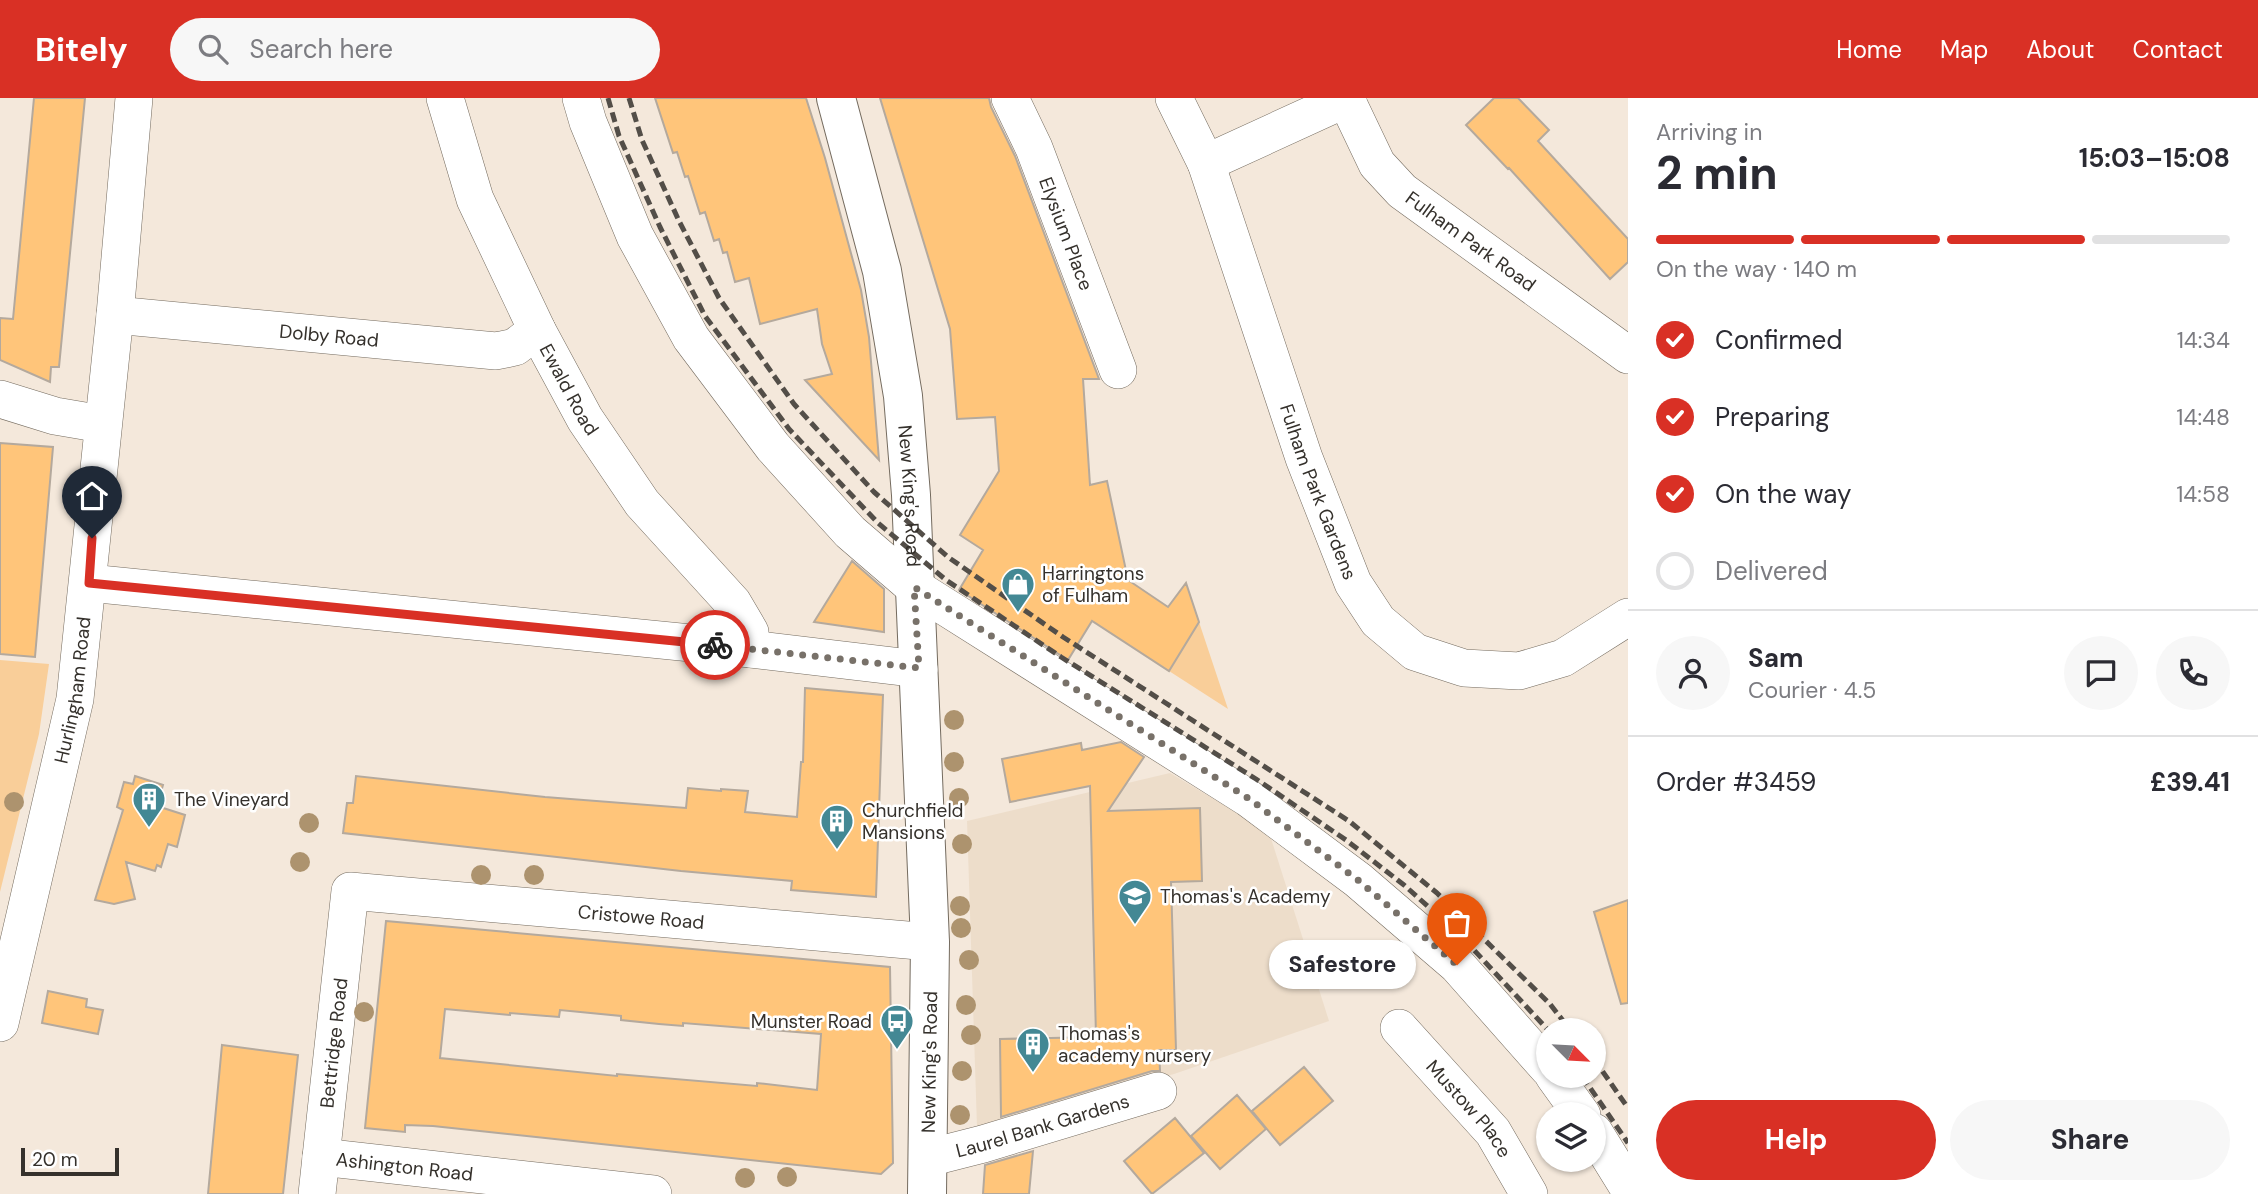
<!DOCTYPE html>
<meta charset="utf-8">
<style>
:root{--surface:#fff;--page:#f7f7f7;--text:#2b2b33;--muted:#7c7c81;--line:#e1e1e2;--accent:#d93025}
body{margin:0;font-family:"DM Sans",sans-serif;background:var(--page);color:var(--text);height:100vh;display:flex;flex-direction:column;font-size:26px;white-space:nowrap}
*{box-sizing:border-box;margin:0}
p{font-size:23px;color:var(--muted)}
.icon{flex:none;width:38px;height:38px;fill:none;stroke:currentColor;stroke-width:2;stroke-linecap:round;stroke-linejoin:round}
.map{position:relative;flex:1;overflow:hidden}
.drawer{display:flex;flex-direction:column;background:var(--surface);width:630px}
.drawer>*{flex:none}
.needle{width:46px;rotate:114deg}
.tools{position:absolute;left:1536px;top:920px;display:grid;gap:14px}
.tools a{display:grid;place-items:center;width:70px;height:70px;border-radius:50%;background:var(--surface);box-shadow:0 2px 5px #0004;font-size:35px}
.scale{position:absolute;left:21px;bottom:18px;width:98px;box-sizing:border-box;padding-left:7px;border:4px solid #35312c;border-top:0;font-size:19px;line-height:24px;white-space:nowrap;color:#35312c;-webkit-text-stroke:5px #fff;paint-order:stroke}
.pin{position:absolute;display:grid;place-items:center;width:60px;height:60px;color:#fff;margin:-72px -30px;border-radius:50% 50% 50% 0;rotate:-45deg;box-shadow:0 0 7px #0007}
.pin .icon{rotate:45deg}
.courier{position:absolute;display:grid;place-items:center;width:70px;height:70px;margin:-35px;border:5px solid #d93025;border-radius:50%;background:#fff;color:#222;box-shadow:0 2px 9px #0007}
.bubble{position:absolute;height:49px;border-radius:24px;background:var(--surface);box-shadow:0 2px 5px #0004;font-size:23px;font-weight:700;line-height:49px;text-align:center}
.summary em{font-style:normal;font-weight:700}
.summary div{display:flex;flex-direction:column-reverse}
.summary{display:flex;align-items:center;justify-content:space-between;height:119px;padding:0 28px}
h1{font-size:46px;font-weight:700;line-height:52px}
.bar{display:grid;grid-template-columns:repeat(4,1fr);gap:10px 7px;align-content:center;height:84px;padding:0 28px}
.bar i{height:9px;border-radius:5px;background:var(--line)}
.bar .selected{background:var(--accent)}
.bar p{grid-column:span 4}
.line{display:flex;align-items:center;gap:18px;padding:0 28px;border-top:2px solid var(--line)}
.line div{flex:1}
.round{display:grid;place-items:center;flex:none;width:74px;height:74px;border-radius:37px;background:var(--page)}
ol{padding:0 28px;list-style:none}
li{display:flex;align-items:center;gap:21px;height:77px}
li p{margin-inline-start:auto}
li .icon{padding:7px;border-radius:50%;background:var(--accent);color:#fff;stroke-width:4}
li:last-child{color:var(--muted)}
li i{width:38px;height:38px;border:4px solid var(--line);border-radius:50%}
.primary-button{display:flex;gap:14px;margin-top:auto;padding:14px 28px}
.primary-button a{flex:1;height:80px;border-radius:42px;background:var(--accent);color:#fff;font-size:28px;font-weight:700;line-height:80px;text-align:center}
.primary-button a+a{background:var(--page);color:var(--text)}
header{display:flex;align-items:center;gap:42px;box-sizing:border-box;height:98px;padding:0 35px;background:var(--accent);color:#fff}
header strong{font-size:33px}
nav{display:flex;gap:38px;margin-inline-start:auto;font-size:24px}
.search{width:490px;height:63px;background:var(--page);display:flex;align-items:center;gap:18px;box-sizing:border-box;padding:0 24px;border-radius:38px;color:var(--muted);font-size:26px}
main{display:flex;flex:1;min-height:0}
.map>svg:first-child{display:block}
</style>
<header>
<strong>Bitely</strong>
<div class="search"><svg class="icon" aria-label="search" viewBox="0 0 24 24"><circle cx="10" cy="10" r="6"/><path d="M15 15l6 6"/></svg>Search here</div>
<nav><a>Home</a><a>Map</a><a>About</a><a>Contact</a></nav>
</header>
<main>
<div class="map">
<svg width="1628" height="1096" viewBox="0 0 1628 1096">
<rect width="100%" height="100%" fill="#f4e8db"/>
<!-- built -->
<path fill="#edddca" d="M1170,675L1269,734L1329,923L1174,976L977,1029L967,723Z"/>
<!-- green -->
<path fill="#f9ce99" d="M1199,524L1228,611L1169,573Z
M0,562L49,566L39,636L0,794Z"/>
<!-- building -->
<path fill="#ffc57a" stroke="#b4a99d" stroke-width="2" fill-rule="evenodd" d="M34,0H85L59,269H51L50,284L0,262V220L13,221Z
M655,0H806L825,60L861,192L869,239L879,362L805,282L832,276L822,246L817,211L760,226L749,180L735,184L727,154L723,155L719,141L714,143L705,114L700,116L688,78L685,79L677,54L673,55Z
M880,0H989L991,9L1015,58L1099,281H1083L1090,387L1107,383L1128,482L1168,509L1186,485L1199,524L1169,573L1092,523L1068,562L959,492L983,452L960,437L999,373L995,319L957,321L950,231Z
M1494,0H1518L1549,32L1538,43L1628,141V164L1610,181L1509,70L1508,71L1466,27Z
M0,345L53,349L35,559L0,556Z
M852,463L884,491V534L814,524Z
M805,590L883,597L876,799L791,792L792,783L681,773L343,735L347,705H353L356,678L545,699L686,710L688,690L721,693V691L748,693L745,714L797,719L801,664H803Z
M1121,644L1144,659L1108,713L1200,710L1202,783L1171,784L1176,952H1159L1160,973H1152L1001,1019L1000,941L1096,939L1090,688L1010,704L1002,661L1081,645L1082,652Z
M135,678L163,687L157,708L185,717L177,749L168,746L161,769L157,767L155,773L126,764L135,801L114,806L95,802L123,712L117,709L124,684L133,686Z
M1628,802V905L1621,906L1594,814Z
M386,823L890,869L893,1065L881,1076L433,1028L405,1027V1034L365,1030ZM445,911L510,917V915L559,919L560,912L621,918V922L659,926L683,928V925L821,936L817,992L757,985V988L617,976V978L440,960Z
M48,893L87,901L86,909L103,912L98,936L42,925Z
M222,947L298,957L283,1096H208Z
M1304,969L1333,1003L1280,1047L1252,1013Z
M1237,997L1266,1031L1220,1071L1191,1038Z
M1175,1020L1204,1055L1152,1096L1124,1063Z
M1033,1053L1029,1096H983L985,1067Z"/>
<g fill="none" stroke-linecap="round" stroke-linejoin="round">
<defs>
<g id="minor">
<path id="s1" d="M445,0L475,101L537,232L585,321L642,405L733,505L750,534L751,551"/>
<path d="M581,0L588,24L635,138L691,240L773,349L850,434L914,489L1248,700L1358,782L1457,867L1549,971"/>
<path id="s2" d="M1010,0L1034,50L1118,272"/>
<path id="s3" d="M1174,0L1206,65L1304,360L1353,485L1378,523L1415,554L1464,570L1519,573L1563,560L1628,519"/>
<path id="s4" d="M1346,1L1377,66L1402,93L1628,257"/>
<path d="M1206,65L1348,0"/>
<path id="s5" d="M115,217L496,253L515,249L537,232"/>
<path d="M0,301L55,318L102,326"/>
<path d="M89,485L751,551L919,571"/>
<path id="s6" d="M0,925L75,601L115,217L134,0"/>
<path id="s7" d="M1399,930L1493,1034L1529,1096"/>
<path d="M1554,978L1582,1017"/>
<path d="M1594,1034L1628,1089"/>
<path id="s8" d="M321,1059L653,1096"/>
<path id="s9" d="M928,1060L983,1046L1158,993"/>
<path id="s10" d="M317,1096L350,793L930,844"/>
</g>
<g id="major">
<path id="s11" d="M836,0L882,173L903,298L911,397L930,844L927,1096"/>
</g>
</defs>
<!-- minor casing -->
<use href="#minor" stroke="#746b5f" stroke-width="38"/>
<!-- major casing -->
<use href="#major" stroke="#746b5f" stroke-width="40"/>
<!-- minor -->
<use href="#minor" stroke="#fff" stroke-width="37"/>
<!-- major -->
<use href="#major" stroke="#fff" stroke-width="38"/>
<!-- rail -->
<path stroke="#534e48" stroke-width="5" stroke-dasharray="10 5" stroke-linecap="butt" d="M608,0L619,38L660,129L705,218L789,331L878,425L946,482L1061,559L1256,681L1346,742L1404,787L1461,838L1549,933
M629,0L642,42L679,123L719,200L794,306L874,394L948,459L1063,539L1349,723L1437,795L1550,906L1571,933
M1594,961L1628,1010
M1582,978L1628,1045"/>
</g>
<!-- trees -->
<g fill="#ad936e">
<circle cx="954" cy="622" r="10"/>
<circle cx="954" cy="664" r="10"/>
<circle cx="959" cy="700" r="10"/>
<circle cx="14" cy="704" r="10"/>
<circle cx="309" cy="725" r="10"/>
<circle cx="962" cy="746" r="10"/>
<circle cx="300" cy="764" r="10"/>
<circle cx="481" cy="777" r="10"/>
<circle cx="534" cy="777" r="10"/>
<circle cx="960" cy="808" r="10"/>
<circle cx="961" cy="830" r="10"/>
<circle cx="969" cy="862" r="10"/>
<circle cx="966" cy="907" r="10"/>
<circle cx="364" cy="914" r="10"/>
<circle cx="971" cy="937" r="10"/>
<circle cx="962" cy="973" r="10"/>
<circle cx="960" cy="1017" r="10"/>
<circle cx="787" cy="1079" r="10"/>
<circle cx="745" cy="1080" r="10"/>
</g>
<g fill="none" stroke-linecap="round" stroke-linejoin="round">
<!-- done -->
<path stroke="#787169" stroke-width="7" stroke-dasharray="0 12.6" d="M715,547L919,570L914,489L1248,700L1358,782L1457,867"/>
<!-- route -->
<path stroke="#d93025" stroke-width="9" d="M92,440L89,485L715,547"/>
</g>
<!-- icons -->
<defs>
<symbol id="shop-pin" viewBox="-11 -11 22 30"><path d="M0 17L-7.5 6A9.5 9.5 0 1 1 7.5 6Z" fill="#438894" stroke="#fff"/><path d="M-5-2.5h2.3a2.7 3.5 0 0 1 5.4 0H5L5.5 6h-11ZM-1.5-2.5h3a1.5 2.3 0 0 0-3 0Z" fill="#fff"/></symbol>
<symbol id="building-pin" viewBox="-11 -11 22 30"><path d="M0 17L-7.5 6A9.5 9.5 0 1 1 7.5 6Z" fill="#438894" stroke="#fff"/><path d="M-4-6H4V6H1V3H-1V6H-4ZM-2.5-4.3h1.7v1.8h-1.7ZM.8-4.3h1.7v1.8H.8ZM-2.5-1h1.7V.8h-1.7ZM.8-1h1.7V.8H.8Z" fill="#fff"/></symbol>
<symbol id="school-pin" viewBox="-11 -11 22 30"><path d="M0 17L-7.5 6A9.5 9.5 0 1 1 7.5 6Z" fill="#438894" stroke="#fff"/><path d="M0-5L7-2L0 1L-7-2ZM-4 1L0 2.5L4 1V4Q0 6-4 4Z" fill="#fff"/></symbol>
<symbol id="bus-pin" viewBox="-11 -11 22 30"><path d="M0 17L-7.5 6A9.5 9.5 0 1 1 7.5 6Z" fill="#438894" stroke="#fff"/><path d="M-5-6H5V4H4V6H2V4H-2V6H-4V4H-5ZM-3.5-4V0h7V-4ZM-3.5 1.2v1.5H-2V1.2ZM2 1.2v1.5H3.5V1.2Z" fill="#fff"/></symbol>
</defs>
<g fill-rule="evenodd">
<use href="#shop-pin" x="999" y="467" width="38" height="52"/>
<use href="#building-pin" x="130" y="682" width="38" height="52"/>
<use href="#building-pin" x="818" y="704" width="38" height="52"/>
<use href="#school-pin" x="1116" y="779" width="38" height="52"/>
<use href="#bus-pin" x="878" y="904" width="38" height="52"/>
<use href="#building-pin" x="1014" y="927" width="38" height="52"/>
</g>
<g text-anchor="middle" stroke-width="5" stroke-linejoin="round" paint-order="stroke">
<!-- street labels -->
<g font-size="19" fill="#35312c" stroke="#fff">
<text dy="7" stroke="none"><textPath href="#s2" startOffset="147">Elysium Place</textPath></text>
<text dy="7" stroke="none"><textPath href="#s4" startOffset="194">Fulham Park Road</textPath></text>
<text dy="7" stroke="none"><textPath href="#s5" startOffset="215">Dolby Road</textPath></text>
<text dy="7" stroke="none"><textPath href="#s1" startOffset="318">Ewald Road</textPath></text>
<text dy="7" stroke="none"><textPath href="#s3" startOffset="420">Fulham Park Gardens</textPath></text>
<text dy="7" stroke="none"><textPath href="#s11" startOffset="406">New King's Road</textPath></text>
<text dy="7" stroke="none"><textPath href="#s6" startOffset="341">Hurlingham Road</textPath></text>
<text dy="7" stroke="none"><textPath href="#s10" startOffset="597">Cristowe Road</textPath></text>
<text dy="7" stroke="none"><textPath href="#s10" startOffset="152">Bettridge Road</textPath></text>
<text transform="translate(929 964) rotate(-89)" y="7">New King's Road</text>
<text dy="7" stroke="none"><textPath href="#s7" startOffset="107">Mustow Place</textPath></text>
<text dy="7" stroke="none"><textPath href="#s9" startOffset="119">Laurel Bank Gardens</textPath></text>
<text dy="7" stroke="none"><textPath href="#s8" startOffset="84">Ashington Road</textPath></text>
</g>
<!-- poi labels -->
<g font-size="19" fill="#35312c" stroke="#fff" text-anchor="start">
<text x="1042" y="482">Harringtons<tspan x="1042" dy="22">of Fulham</tspan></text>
<text x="174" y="708">The Vineyard</text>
<text x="862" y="719">Churchfield<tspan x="862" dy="22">Mansions</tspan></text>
<text x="1160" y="805">Thomas's Academy</text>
<text x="872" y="930" text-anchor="end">Munster Road</text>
<text x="1058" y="942">Thomas's<tspan x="1058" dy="22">academy nursery</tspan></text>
</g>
</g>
</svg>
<div class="tools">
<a><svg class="needle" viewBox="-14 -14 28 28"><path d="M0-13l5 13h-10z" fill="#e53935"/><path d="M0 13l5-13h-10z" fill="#7c7c81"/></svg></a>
<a><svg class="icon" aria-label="layers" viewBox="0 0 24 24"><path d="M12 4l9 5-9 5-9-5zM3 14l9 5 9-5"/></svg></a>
</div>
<div class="scale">20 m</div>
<div class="pin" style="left:1457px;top:867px;background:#ea580c"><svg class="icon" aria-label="bag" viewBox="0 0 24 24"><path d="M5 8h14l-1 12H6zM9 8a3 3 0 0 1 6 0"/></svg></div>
<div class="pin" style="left:92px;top:440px;background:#1f2937"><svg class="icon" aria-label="home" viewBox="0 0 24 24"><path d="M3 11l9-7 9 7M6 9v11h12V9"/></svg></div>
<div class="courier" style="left:715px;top:547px"><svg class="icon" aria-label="bike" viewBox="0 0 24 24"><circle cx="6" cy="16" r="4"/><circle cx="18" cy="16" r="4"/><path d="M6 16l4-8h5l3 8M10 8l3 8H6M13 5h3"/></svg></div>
<div class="bubble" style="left:1269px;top:842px;width:147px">Safestore</div>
</div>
<section class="drawer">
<div class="summary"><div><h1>2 min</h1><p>Arriving in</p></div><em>15:03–15:08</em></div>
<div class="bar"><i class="selected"></i><i class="selected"></i><i class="selected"></i><i></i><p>On the way · 140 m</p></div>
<ol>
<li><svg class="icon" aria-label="check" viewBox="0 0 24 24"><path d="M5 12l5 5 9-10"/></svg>Confirmed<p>14:34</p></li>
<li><svg class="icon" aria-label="check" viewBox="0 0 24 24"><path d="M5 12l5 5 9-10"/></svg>Preparing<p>14:48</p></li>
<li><svg class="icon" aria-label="check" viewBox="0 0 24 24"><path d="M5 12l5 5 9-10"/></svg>On the way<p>14:58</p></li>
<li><i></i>Delivered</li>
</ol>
<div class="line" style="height:126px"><a class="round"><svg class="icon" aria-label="person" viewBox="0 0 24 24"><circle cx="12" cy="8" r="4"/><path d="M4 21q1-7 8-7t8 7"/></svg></a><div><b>Sam</b><p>Courier · 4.5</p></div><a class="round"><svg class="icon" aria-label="chat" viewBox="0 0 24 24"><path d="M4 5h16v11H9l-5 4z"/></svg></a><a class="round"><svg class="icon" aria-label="phone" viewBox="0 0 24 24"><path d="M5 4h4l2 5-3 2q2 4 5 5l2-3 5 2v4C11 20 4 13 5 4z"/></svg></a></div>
<div class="line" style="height:91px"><div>Order #3459</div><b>£39.41</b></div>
<div class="primary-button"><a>Help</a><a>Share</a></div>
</section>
</main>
